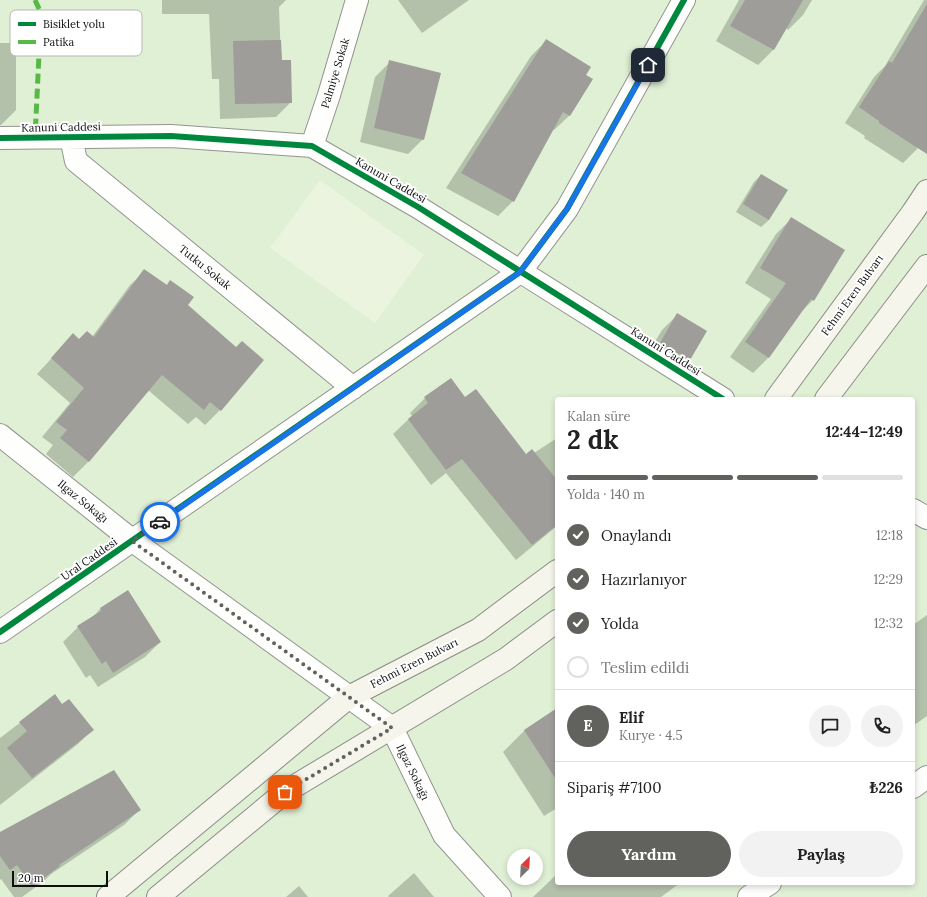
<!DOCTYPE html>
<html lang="tr">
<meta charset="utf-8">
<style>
:root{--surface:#fff;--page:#f2f2f2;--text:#222;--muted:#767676;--line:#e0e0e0;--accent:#61615e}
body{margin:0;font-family:Lora,serif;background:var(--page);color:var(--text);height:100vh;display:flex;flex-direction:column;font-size:15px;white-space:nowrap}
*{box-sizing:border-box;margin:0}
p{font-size:13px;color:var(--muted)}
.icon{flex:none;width:22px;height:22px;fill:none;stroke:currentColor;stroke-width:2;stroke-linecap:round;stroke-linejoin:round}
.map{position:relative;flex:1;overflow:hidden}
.panel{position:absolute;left:555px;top:397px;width:360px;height:488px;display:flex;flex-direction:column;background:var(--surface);border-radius:4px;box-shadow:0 2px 6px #0003}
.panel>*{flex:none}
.needle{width:26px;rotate:24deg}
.buttons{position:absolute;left:507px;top:849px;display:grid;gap:8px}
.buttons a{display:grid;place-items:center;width:36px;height:36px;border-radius:50%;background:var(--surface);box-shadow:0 2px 6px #0003;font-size:20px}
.scale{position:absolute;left:12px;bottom:10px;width:96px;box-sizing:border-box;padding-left:4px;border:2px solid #0e0e0e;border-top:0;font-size:11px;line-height:14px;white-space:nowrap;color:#0e0e0e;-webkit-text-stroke:3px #fff;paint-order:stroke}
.pin{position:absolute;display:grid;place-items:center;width:34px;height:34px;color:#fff;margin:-17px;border-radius:8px;box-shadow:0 2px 6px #0006}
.courier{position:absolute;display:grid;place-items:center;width:40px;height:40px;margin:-20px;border:3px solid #1a73e8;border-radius:50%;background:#fff;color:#222;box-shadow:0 1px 5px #0007}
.headline em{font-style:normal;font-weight:800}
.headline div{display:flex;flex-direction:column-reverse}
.headline{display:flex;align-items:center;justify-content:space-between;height:68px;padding:0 12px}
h1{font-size:26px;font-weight:800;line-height:30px}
.bar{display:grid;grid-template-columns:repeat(4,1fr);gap:6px 4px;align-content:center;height:48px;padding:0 12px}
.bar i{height:5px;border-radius:3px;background:var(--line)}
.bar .active{background:var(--accent)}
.bar p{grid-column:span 4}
.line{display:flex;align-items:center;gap:10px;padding:0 12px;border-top:1px solid var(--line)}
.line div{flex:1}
.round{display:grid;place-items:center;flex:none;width:42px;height:42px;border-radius:21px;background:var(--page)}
ol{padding:0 12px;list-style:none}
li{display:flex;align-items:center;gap:12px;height:44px}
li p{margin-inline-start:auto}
li .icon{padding:4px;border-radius:50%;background:var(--accent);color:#fff;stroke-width:4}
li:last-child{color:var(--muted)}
li i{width:22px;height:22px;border:2px solid var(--line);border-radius:50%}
.cta{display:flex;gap:8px;margin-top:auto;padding:8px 12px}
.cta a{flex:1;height:46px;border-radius:24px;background:var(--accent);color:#fff;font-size:16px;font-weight:800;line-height:46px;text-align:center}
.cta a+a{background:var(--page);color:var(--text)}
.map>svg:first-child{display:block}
</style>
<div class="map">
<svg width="927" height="897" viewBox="0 0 927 897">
<rect width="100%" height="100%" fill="#fafaf4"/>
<!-- green -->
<path fill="#e0f0d5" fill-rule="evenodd" d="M0,0H927V897H0ZM557,399H913V883H557ZM514,856H536V878H514Z"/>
<!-- pitch -->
<path fill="#ebf4de" d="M320,180L424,255L375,323L270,248Z"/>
<!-- shadow -->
<path fill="#0003" d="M162,0H286L279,7L281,62L291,102L276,117L220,119L219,79H212L209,14H162Z
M398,0H469L422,33Z
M739,0H812L803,15L788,30L786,28L773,50L758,65L716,41Z
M924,0H927V133L918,148L903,163L864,138L865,136L845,123L874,77L885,66Z
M546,41L592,80L569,116L554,130L552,129L513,201L498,216L446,188L531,56Z
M0,43H16V110L1,125H0Z
M390,62L423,139L408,154L360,142L375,77Z
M761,175L769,220L761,227L736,212L754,182Z
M791,219L813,300L798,315L768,358L753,373L730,357L771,299L745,283L776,234Z
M145,271L166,286L170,281L186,305L236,348L262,360L220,410L205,425L196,417L188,424L148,390L88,462L73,477L46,454L53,445L42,437L70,403L37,374L73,335L79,340L92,337L130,285Z
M677,315L706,331L689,360L674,375L645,358L662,330Z
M425,398L465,399L526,456L534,453L557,438V526L516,560L446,473L431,485L393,434L412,416L410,413Z
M100,609L160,642L145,657L98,687L90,675L86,678L63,642L78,627L90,620Z
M927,615V716L913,726V625Z
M55,696L62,706L92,730L78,744L0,805V738Z
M557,710V808L544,816L503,752L524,731Z
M139,810L124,825L51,874L44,881L22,897H14L1,879L0,880V833Z
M414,873L434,897H389L388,896L396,889Z
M557,874V883H680L661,897H533Z
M299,886L308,897H286Z"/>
<!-- building -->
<path fill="#9e9d99" d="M745,0H803L774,50L730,26Z
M927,4V154L879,123V121L859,107L889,61L892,63Z
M546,39L591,67L586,75L593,79L570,116L563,112L514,202L461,173Z
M281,40L282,60H291L292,103L235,104L233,41Z
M389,60L441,73L424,140L374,128Z
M761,174L788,190L769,220L743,204Z
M791,217L845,250L814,301L811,299L769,358L745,342L786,283L760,268Z
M144,269L167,285L170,280L194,297L188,305L236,347L242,341L264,360L221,411L210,402L204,410L162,375L89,462L60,438L67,430L56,422L84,388L51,358L73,333L79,339L87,331L94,337Z
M677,313L707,331L690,360L660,343Z
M451,378L465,397L476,389L526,454L532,449L557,480V525L532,545L462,459L446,470L408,419L428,403L424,397Z
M128,590L161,642L113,673L106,661L102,664L77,626L101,611L100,608Z
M55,694L62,704L69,699L94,730L32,778L7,748L27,731L19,722Z
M557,708V781L524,730Z
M114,770L141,810L59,865L60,866L32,887L17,865L10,870L0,856V832Z"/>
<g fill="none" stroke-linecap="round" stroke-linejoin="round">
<defs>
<path id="street" d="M71,137L76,161L353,388
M0,138L171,136L312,146L418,207L723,399
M312,146L329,95L357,0
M0,435L133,541L392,728L444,835L500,897
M913,510L927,518
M0,632L520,272L567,209L684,0
M913,787L927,777
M749,897L770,883"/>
<path id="secondary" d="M776,399L913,212L927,191
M826,399L927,266
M108,897L349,697L478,630L557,571
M158,897L285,792L506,659L557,621"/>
</defs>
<!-- street casing -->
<use href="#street" stroke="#949492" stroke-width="24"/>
<!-- secondary casing -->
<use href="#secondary" stroke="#8b8b88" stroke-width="24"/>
<!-- street -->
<use href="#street" stroke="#fefefd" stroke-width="22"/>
<!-- secondary -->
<use href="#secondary" stroke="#f5f5eb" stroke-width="22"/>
<!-- quiet -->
<path stroke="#58b947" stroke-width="5" stroke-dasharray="10 5" stroke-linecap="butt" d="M35,0L41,13L35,138"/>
<defs>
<path id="cycleway" d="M0,138L171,136L312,146L418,207L723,399
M0,632L520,272L567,209L684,0"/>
</defs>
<!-- cycleway casing -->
<use href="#cycleway" stroke="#fff" stroke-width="8"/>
<!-- cycleway -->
<use href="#cycleway" stroke="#00873e" stroke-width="6"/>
</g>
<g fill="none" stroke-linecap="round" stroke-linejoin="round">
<!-- done -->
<path stroke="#61615e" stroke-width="4" stroke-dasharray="0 7.2" d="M160,522L132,541L392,728L285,792"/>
<!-- route -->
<path stroke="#1a73e8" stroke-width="5" d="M160,522L520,272L567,209L648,65"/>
</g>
<g text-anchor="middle" stroke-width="4" stroke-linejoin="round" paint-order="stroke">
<!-- street labels -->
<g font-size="11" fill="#0e0e0e" stroke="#fff">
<text transform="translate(335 73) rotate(-73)" y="4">Palmiye Sokak</text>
<text transform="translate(61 127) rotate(-1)" y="4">Kanuni Caddesi</text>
<text transform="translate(391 180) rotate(30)" y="4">Kanuni Caddesi</text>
<text transform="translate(205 267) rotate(39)" y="4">Tutku Sokak</text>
<text transform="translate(852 295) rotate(-54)" y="4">Fehmi Eren Bulvarı</text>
<text transform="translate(666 351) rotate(32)" y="4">Kanuni Caddesi</text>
<text transform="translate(83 501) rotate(39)" y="4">Ilgaz Sokağı</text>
<text transform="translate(89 559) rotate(-35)" y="4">Ural Caddesi</text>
<text transform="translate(414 663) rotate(-27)" y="4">Fehmi Eren Bulvarı</text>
<text transform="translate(413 772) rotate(64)" y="4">Ilgaz Sokağı</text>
</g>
</g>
<!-- legend -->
<rect x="10" y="10" width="132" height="46" rx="6" fill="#fff" stroke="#b7b7b7" stroke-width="1"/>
<rect x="18" y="22" width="18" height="4" fill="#00873e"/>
<rect x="18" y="40" width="18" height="4" fill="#58b947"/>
<g font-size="11" fill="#0e0e0e">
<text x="43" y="28">Bisiklet yolu</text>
<text x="43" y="46">Patika</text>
</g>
</svg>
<div class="buttons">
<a><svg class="needle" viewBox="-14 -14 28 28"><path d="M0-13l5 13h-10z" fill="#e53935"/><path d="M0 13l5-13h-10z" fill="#767676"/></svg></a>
</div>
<div class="scale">20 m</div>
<div class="pin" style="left:285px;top:792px;background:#ea580c"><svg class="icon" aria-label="bag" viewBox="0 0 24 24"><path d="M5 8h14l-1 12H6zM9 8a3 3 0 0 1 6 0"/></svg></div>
<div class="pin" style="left:648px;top:65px;background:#1f2937"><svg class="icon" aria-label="home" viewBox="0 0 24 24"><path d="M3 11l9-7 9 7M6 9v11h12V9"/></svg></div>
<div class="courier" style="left:160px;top:522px"><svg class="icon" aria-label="car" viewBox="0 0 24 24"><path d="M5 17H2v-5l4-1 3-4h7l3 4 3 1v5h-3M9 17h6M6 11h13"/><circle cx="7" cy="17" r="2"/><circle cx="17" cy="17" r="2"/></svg></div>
<section class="panel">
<div class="headline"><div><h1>2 dk</h1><p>Kalan süre</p></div><em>12:44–12:49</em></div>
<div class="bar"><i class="active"></i><i class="active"></i><i class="active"></i><i></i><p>Yolda · 140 m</p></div>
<ol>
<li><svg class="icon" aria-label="check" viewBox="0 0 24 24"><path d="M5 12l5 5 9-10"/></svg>Onaylandı<p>12:18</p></li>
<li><svg class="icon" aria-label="check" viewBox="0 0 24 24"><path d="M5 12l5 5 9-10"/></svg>Hazırlanıyor<p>12:29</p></li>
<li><svg class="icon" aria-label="check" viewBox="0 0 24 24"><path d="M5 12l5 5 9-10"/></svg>Yolda<p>12:32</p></li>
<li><i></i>Teslim edildi</li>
</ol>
<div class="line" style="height:72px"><b class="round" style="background:var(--accent);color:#fff">E</b><div><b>Elif</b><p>Kurye · 4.5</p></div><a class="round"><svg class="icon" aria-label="chat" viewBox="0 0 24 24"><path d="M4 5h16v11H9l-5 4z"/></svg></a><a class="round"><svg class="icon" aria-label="phone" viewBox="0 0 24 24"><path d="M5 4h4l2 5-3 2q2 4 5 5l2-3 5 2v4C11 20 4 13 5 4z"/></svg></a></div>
<div class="line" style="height:52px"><div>Sipariş #7100</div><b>₺226</b></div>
<div class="cta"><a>Yardım</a><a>Paylaş</a></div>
</section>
</div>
